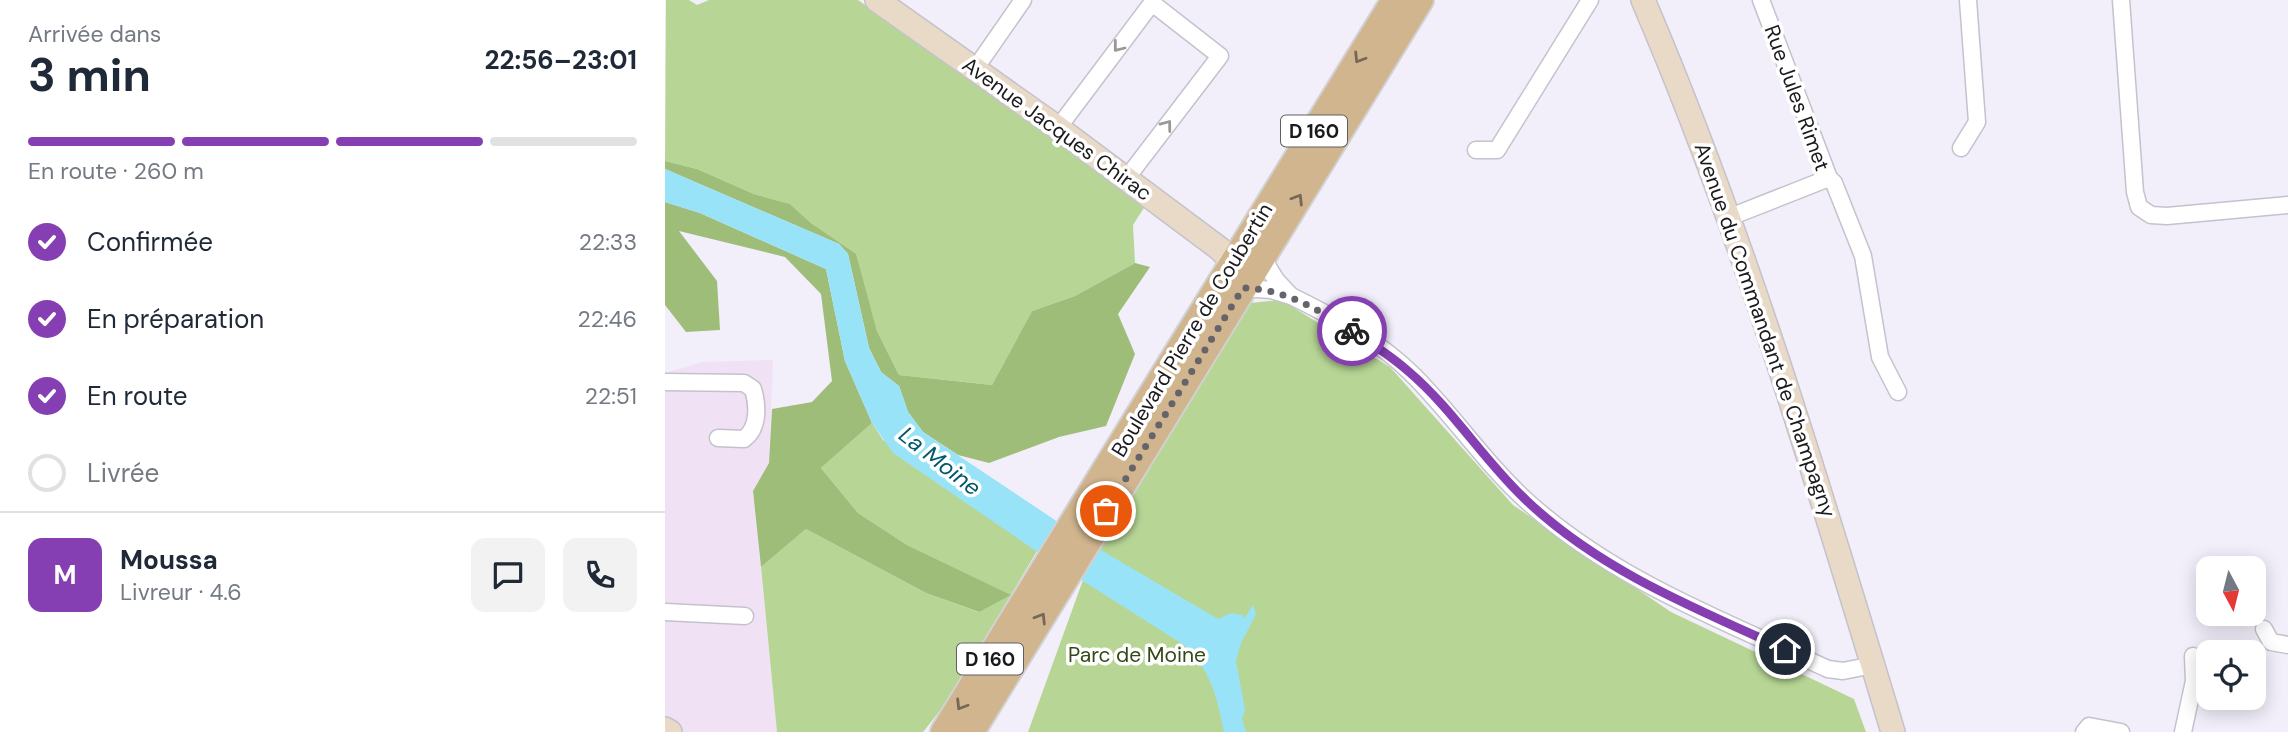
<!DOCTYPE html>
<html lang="fr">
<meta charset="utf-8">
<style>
:root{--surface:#fff;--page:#f2f2f3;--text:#1f2937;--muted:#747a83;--line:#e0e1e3;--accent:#853fb2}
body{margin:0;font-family:"DM Sans",sans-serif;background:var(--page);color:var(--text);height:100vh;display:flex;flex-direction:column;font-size:26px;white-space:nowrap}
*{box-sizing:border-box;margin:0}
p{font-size:23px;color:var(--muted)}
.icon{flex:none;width:38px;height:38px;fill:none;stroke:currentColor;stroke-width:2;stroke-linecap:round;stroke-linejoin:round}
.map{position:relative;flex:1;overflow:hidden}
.details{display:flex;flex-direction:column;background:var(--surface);width:665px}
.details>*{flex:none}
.needle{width:46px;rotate:173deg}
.controls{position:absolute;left:1531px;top:556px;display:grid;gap:14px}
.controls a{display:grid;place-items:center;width:70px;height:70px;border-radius:14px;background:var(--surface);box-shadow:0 4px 18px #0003;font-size:35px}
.pin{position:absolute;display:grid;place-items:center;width:60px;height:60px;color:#fff;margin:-30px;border:4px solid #fff;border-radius:50%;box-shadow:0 2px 7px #0007}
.courier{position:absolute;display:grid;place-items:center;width:70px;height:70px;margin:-35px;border:5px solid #853fb2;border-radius:50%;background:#fff;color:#222;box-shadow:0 2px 9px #0007}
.overview em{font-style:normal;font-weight:700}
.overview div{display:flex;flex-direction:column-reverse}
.overview{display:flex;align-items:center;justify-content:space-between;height:119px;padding:0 28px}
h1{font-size:46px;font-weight:700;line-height:52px}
.bar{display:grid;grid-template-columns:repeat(4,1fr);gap:10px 7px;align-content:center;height:84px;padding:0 28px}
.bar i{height:9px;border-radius:5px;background:var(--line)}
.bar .selected{background:var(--accent)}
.bar p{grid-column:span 4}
.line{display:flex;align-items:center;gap:18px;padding:0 28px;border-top:2px solid var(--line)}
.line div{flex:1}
.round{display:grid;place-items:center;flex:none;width:74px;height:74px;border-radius:14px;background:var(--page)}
ol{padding:0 28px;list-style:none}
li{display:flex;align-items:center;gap:21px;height:77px}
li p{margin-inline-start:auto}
li .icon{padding:7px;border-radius:50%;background:var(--accent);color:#fff;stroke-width:4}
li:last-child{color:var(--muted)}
li i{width:38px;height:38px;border:4px solid var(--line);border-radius:50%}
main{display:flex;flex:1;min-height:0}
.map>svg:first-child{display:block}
</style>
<main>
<section class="details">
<div class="overview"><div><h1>3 min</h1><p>Arrivée dans</p></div><em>22:56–23:01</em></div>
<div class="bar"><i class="selected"></i><i class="selected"></i><i class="selected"></i><i></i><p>En route · 260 m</p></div>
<ol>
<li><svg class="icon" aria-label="check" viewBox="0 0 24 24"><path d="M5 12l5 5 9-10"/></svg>Confirmée<p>22:33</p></li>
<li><svg class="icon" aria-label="check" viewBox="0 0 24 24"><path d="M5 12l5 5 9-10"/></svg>En préparation<p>22:46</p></li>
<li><svg class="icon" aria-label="check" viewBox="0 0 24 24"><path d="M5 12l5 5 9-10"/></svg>En route<p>22:51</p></li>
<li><i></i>Livrée</li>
</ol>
<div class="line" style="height:126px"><b class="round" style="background:var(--accent);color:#fff">M</b><div><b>Moussa</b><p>Livreur · 4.6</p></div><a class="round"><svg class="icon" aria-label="chat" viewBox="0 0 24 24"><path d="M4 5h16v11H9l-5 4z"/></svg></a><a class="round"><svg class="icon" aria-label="phone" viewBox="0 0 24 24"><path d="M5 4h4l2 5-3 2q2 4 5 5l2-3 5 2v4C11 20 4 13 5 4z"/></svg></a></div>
</section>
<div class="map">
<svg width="1623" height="732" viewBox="0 0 1623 732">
<rect width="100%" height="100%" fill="#f2effa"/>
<!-- industrial -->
<path fill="#f0e1f4" d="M108,360L104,463L88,491L112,732H0V373L37,362Z"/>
<!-- green -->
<path fill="#b7d695" d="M1,0H24L32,5L44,0H193L482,203L468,225L470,263L410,296L367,311L327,385L234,375L212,331L190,254L146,223L125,204L89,194L32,169L0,161Z
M616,300L725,367L848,505L1006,612L1189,699L1201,732H363L431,544L585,303Z
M207,423L218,440L372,551L282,702L258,732H112L96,567L141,529L261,593L313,612L345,595L242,545L193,513L156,468Z"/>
<!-- forest -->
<path fill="#9ebd79" d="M0,161L32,169L89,194L125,204L146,223L191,254L212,331L234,375L327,385L367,311L410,296L470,263L485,267L453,314L470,354L441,426L394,437L324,463L293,455L258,432L243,412L234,386L216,372L204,348L183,254L174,244L0,169Z
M0,202L35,213L161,269L180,361L207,423L156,468L193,513L242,545L346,595L314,612L261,593L141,529L96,567L88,491L104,463L107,409L147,402L167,381L156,294L120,257L14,231L52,281L55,330L21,332L0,305Z"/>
<!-- water -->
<path fill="#99e3f9" d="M0,169L174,244L183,254L204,348L216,372L234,386L243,412L258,432L429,546L553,619L566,613L578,615L579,619L588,605L591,614L576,643L571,661L580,710L577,719L581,732H559C552,696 546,671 519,645L377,555L228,453L207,423L180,361L161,269L35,213L0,202Z"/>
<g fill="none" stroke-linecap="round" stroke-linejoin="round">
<defs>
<path id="street" d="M1456,0L1470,192L1474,207L1486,215L1502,216L1623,205
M310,69L358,0
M393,128L487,3L555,56L461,179
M1296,148L1312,122L1303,0
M811,150H832L925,0
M1164,178L1169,183L1198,256L1215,357L1233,392
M1065,217L1164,178L1096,0
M578,288L606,290L626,296L611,280L597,257
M626,296C667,316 714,341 746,373C788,414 820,464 864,503C950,580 1059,621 1163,669L1178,671L1208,665
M0,382L79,383L88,389C93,406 94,428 79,439L53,438
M0,612L80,616
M1599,629L1606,642L1623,645
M1419,732L1424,726L1456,732
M1518,732L1529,681L1528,656"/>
<path id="secondary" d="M212,0L393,128L555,249L568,263
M978,0C1080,238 1153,484 1228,732
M0,729L5,732"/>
<path id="primary" d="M279,732L730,0
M306,732L755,0"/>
</defs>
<!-- street casing -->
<use href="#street" stroke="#c4c2cc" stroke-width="19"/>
<!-- secondary casing -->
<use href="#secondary" stroke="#c4c2cc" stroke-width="26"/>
<!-- primary casing -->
<use href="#primary" stroke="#d1d1d2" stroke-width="30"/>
<!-- street -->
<use href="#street" stroke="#fff" stroke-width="16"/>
<!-- secondary -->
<use href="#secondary" stroke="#e8dac7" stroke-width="23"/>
<!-- primary -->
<use href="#primary" stroke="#d1b58f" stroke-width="26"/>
</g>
<!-- one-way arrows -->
<defs><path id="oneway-chevron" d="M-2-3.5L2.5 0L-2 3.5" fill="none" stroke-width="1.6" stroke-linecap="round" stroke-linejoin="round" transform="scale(1.75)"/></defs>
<g stroke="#989899">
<use href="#oneway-chevron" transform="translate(453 47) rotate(128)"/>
<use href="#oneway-chevron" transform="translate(502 125) rotate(-53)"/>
</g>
<g stroke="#766756">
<use href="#oneway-chevron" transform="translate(694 58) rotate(122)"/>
<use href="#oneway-chevron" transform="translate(633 199) rotate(-58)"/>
<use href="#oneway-chevron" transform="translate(376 618) rotate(-58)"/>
<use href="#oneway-chevron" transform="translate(296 705) rotate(122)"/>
</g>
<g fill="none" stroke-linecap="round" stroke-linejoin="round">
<!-- done -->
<path stroke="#66646a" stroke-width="7" stroke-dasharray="0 12.6" d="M441,511L578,288C620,289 652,309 687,331"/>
<!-- route -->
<path stroke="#853fb2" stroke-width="9" d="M687,331C706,343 726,356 743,371C788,409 819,461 862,501C935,570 1029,608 1120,649"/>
</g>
<g text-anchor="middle" stroke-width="7" stroke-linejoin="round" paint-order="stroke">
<!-- shield labels -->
<g fill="#fff" stroke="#5f5e61" stroke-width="2">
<rect x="616" y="115.5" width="66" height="31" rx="5"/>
<rect x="292" y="643.5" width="66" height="31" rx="5"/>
</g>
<g font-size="19" font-weight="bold" fill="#1a191d">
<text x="649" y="138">D 160</text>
<text x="325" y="666">D 160</text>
</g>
<!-- street labels -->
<g font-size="21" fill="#1a191d" stroke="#fff">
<text transform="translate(1132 98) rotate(70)" y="7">Rue Jules Rimet</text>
<text transform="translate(392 129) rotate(36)" y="7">Avenue Jacques Chirac</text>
<text transform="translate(527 330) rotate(-59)" y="7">Boulevard Pierre de Coubertin</text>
<text transform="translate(1100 330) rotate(71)" y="7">Avenue du Commandant de Champagny</text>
</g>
<!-- park labels -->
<g font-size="21" fill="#344817" stroke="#fff">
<text x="472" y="662">Parc de Moine</text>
</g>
<!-- water labels -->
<g font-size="23" font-style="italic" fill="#00586c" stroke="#fff">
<text transform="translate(275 461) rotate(38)" y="8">La Moine</text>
</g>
</g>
</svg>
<div class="controls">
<a><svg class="needle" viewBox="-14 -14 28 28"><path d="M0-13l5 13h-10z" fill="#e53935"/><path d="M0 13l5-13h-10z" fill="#747a83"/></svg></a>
<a><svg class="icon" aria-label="locate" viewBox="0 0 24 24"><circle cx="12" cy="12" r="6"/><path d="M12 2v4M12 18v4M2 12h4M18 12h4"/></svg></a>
</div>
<div class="pin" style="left:441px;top:511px;background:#ea580c"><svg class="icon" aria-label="bag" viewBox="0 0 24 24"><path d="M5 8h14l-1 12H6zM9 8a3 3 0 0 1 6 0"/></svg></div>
<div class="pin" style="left:1120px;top:649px;background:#1f2937"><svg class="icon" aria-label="home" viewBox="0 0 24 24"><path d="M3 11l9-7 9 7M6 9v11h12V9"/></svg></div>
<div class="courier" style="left:687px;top:331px"><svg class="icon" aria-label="bike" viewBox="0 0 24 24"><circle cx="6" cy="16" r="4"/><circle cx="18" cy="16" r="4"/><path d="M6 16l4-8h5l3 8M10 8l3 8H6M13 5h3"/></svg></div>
</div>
</main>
